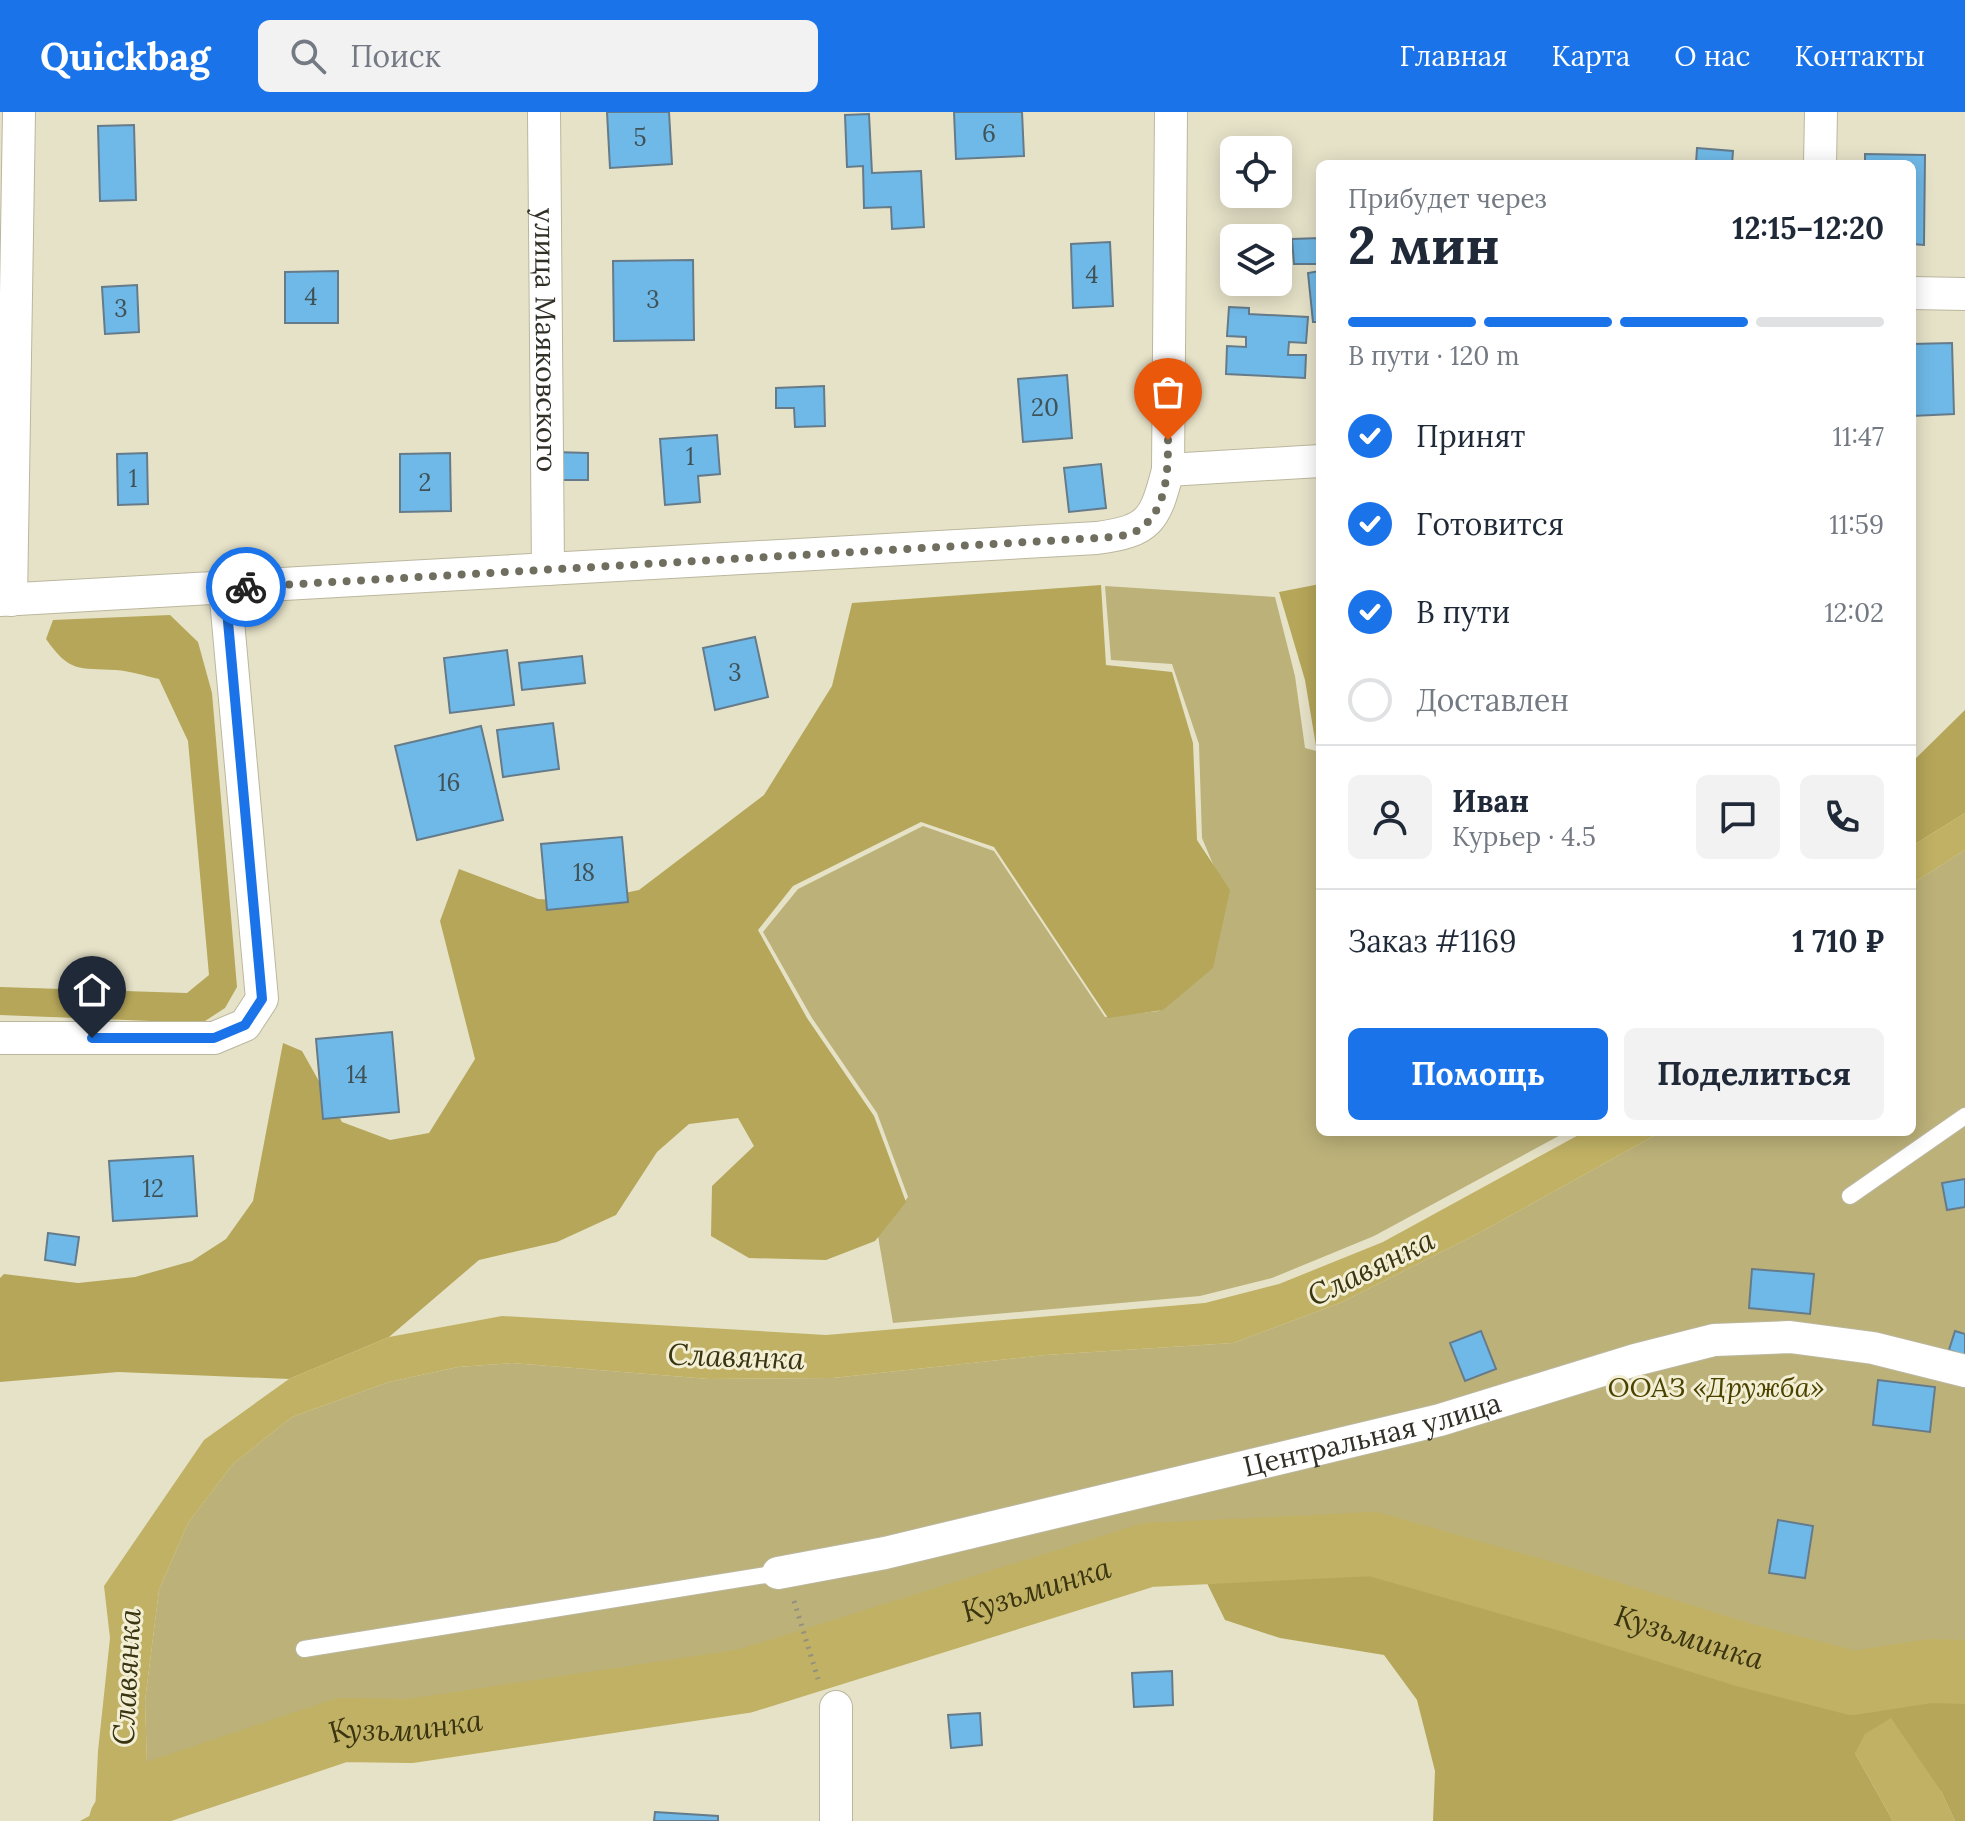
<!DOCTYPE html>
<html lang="ru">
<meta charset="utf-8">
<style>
:root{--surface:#fff;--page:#f2f2f3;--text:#1f2937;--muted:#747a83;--line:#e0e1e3;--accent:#1a73e8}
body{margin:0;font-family:Lora,serif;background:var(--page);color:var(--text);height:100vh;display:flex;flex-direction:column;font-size:30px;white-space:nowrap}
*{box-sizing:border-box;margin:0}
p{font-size:26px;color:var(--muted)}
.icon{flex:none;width:44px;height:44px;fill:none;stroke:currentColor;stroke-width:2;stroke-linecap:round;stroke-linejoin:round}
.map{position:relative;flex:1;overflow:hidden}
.details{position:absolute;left:1316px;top:48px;width:600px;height:976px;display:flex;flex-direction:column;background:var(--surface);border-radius:12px;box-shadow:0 4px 20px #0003}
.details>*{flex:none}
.fabs{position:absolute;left:1220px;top:24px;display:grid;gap:16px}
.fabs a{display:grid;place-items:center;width:72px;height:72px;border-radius:12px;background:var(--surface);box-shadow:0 4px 20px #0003;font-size:40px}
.pin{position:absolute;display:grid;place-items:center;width:68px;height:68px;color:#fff;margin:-82px -34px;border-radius:50% 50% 50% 0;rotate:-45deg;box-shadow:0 0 8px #0007}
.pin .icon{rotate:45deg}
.courier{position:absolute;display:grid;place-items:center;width:80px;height:80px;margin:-40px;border:6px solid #1a73e8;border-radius:50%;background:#fff;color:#222;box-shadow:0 2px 10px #0007}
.headline em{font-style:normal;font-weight:800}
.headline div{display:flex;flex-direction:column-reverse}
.headline{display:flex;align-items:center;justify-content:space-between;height:136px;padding:0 32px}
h1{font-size:52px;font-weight:800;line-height:60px}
.bar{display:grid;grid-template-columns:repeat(4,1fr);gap:12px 8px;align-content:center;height:96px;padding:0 32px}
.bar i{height:10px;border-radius:6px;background:var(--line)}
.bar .active{background:var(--accent)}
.bar p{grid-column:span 4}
.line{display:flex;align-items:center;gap:20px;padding:0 32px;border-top:2px solid var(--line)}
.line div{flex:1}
.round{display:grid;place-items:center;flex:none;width:84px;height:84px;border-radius:12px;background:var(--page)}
ol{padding:0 32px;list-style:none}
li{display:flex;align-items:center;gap:24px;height:88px}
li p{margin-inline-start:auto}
li .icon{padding:8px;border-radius:50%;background:var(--accent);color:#fff;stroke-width:4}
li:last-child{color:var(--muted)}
li i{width:44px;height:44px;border:4px solid var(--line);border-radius:50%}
.button{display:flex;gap:16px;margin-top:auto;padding:16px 32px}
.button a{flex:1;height:92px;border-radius:12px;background:var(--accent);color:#fff;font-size:32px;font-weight:800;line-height:92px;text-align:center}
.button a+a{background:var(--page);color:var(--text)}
header{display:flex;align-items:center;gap:48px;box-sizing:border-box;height:112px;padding:0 40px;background:var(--accent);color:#fff}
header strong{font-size:38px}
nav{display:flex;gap:44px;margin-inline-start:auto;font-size:28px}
.search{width:560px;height:72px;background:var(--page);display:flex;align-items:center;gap:20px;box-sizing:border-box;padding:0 28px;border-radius:12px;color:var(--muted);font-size:30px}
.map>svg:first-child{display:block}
</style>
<header>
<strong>Quickbag</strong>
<div class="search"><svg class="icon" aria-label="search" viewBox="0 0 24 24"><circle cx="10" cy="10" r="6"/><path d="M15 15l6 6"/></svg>Поиск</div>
<nav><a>Главная</a><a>Карта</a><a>О нас</a><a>Контакты</a></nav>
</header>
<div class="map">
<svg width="1965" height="1709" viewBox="0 0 1965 1709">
<rect width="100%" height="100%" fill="#e6e2c8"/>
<!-- green -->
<path fill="#bcb179" d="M1105,474L1275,485L1295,564L1305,636L1320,640V1020H1566L1374,1124L1272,1166L1200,1184L893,1211L878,1124L908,1085L877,1001L812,906L763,820L798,777L923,714L994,739L1105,905L1159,899L1225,781L1202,726L1199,632L1172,552L1111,548Z
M1965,738V1560L1930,1559L1853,1571L1744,1543L1568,1488L1373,1432L1148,1443L745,1569L410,1619L342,1618L148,1683L145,1589L159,1478L188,1411L233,1352L292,1305L389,1270L458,1255L512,1251L709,1267L833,1266L1046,1243L1233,1231L1340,1191L1479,1121L1661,1020H1912V772Z"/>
<!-- forest -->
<path fill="#b5a659" d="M1320,472V634H1316L1305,568L1279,480Z
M1101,473L1106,553L1172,560L1193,631L1197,728L1230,778L1213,856L1163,898L1108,906L994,735L921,710L793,774L758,818L807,906L874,1004L906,1090L875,1129L826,1148L749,1146L711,1124L712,1074L754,1034L738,1006L689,1012L657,1040L616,1103L557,1130L479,1148L389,1225L289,1267L118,1260L0,1270V1166L4,1162L78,1171L135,1165L192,1149L226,1127L253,1089L283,931L302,939L342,1010L390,1028L429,1021L475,947L440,809L459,757L538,787L585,789L639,778L764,683L832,574L852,491Z
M170,503L198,530L212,581L237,875L225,896L202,911L0,903V875L187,881L209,863L188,629L159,567C145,564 130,559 116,558C78,556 70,561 46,527L53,508Z
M1965,598V701L1912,734V650Z
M1373,1432L1568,1488L1744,1543L1853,1571L1930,1559L1965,1560V1709H1955L1941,1679L1855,1641L1893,1709H1433L1435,1659L1417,1588L1384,1543L1280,1526L1225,1508L1205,1467L1224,1439Z"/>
<!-- water -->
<path fill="#c0b164" d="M1965,701V738L1912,772V734Z
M1584,1020H1661L1479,1121L1340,1191L1233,1231L1046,1243L833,1266L709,1267L512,1251L458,1255L389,1270L292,1305L233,1352L188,1411L159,1478L145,1589L148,1683L137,1709H80L95,1701L98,1639L110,1526L104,1474L204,1328L289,1267L389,1225L502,1204L826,1223L1205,1191L1279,1172L1383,1130Z
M1891,1606L1941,1679L1955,1709H1893L1855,1641L1865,1622Z"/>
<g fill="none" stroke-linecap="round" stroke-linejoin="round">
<!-- river -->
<path stroke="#c0b164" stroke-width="64" id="s1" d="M121,1709L148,1683L342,1618L410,1619L745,1569L1148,1443L1373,1432L1568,1488L1744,1543L1853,1571L1930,1559L1965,1560"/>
</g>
<!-- building -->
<path fill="#6fb9e8" stroke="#657b8a" stroke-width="2" d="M607,0H669L672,52L610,56Z
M954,0H1022L1024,44L956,47Z
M869,2L872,61L921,59L924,115L892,117L891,95L864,96L863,54L847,55L845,3Z
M134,13L136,88L100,89L98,14Z
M1697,36L1733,39L1732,52H1696Z
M1865,42L1925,43L1924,133L1912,132V52H1865Z
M1320,126V152H1294L1292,127Z
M1110,130L1113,194L1073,196L1071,132Z
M693,148L694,228L614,229L613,149Z
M338,159V211H285V160Z
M1320,159V210H1313L1308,161Z
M137,173L139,220L105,222L102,175Z
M1229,195L1249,196V202L1308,205L1306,231L1289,230L1288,243H1306L1305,266L1226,262L1227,234L1246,235V225L1227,224Z
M1952,231L1954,302L1912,304V232Z
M1067,263L1072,326L1023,330L1018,267Z
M824,274L825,314L795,315L794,296H776V276Z
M717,323L720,362L698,364L700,390L665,393L660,327Z
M554,340L588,341V368H554Z
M147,341L148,392L118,393L117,342Z
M450,341L451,399L400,400V342Z
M1101,352L1106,396L1069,400L1064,356Z
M755,525L768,585L715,598L703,536Z
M507,538L514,593L450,601L444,546Z
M582,544L585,571L522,578L519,551Z
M553,611L559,657L503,665L497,618Z
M481,614L503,708L417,728L395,634Z
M622,725L628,790L547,798L541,732Z
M392,920L399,1000L323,1007L316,927Z
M193,1044L197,1104L113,1109L109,1049Z
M1965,1067V1095L1947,1098L1942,1071Z
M48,1121L79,1125L75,1153L45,1148Z
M1752,1157L1814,1162L1810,1202L1749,1196Z
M1481,1219L1496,1257L1465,1269L1450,1231Z
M1955,1219L1965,1222V1244L1949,1238Z
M1878,1268L1935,1275L1930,1320L1873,1313Z
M1778,1408L1813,1414L1805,1466L1769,1461Z
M1172,1559L1173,1593L1134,1595L1132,1561Z
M980,1601L982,1633L951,1636L948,1603Z
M655,1700L718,1704V1709H654Z"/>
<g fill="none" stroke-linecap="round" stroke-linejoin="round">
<defs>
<path id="service" d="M1850,1084L1965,1004
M304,1537L778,1461"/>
<g id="minor">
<path id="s2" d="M544,0L548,457"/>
<path d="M1820,52L1821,0"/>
<path d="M1912,181L1965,182"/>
<path d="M1168,358L1320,349"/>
<path d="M0,488L1097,426C1150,419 1155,408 1168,358L1171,0"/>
<path d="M11,488L19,0"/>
<path d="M0,926H214L245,913L262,887L225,476"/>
<path id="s3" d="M778,1461L885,1441L1440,1308L1635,1248L1714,1228L1790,1225L1873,1236L1965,1259"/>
<path d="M836,1595V1709"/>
</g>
</defs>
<!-- service casing -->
<use href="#service" stroke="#bbb79e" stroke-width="18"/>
<!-- minor casing -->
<use href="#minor" stroke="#bbb79e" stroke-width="34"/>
<!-- path -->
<path stroke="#93907e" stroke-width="5" stroke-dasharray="2 6" stroke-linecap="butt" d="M794,1489L818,1567"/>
<!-- service -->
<use href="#service" stroke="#fff" stroke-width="16"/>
<!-- minor -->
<use href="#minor" stroke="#fff" stroke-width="32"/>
</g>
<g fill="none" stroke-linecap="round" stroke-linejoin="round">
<!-- done -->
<path stroke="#706e5f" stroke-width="8" stroke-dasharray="0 14.4" d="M246,475L1097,426C1108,425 1125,425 1135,420C1167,402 1168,361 1168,328"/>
<!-- route -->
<path stroke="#1a73e8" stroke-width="10" d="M92,926H214L245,913L262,887L225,476L246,475"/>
</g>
<g text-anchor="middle" stroke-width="6" stroke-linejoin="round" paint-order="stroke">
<!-- number labels -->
<g font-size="24" fill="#405256">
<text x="989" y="30">6</text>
<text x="640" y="34">5</text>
<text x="1092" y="171">4</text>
<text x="311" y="193">4</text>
<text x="653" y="196">3</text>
<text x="121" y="205">3</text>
<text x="1045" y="304">20</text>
<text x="690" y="353">1</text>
<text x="133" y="375">1</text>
<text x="425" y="379">2</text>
<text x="735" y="569">3</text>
<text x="449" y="679">16</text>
<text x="584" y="769">18</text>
<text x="357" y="971">14</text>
<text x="153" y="1085">12</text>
</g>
<!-- street labels -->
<g font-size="28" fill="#312f26" stroke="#f3efd5">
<text dy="10" stroke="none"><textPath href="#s2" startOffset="228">улица Маяковского</textPath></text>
<text dy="10" stroke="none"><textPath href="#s3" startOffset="610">Центральная улица</textPath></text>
</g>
<!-- park labels -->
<g font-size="28" font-style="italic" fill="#4c4200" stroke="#f3efd5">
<text x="1716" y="1285">ООАЗ «Дружба»</text>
</g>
<!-- water labels -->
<g font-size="30" font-style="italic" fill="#3a3411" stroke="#f3efd5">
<text transform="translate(1371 1156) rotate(-26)" y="10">Славянка</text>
<text transform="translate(736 1245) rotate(2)" y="10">Славянка</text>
<text dy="10" stroke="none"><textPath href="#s1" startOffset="954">Кузьминка</textPath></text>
<text dy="10" stroke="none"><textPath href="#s1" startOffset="1626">Кузьминка</textPath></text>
<text transform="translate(127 1565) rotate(-87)" y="10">Славянка</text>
<text dy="10" stroke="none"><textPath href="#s1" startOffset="306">Кузьминка</textPath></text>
</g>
</g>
</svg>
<div class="fabs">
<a><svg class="icon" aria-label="locate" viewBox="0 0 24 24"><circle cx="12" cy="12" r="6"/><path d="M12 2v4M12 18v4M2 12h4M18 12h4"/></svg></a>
<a><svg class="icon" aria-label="layers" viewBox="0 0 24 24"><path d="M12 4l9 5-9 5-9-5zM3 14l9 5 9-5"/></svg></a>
</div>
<div class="pin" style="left:1168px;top:328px;background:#ea580c"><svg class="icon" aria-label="bag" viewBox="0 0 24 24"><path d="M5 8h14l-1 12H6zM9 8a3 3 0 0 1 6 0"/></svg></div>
<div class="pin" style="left:92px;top:926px;background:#1f2937"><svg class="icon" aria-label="home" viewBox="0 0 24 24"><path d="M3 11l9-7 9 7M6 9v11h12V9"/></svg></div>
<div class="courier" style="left:246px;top:475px"><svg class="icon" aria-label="bike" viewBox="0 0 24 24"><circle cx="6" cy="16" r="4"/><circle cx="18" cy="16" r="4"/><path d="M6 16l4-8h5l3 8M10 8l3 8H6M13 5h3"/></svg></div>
<section class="details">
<div class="headline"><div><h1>2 мин</h1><p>Прибудет через</p></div><em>12:15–12:20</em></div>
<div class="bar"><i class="active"></i><i class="active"></i><i class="active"></i><i></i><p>В пути · 120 m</p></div>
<ol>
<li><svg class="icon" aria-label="check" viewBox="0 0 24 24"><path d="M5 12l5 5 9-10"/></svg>Принят<p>11:47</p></li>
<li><svg class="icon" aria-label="check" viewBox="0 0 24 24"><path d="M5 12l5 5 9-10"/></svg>Готовится<p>11:59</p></li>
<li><svg class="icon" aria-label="check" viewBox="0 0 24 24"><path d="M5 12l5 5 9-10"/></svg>В пути<p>12:02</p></li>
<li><i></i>Доставлен</li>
</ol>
<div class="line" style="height:144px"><a class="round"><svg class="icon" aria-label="person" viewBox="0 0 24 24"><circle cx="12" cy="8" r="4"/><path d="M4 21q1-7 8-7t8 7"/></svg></a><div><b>Иван</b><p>Курьер · 4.5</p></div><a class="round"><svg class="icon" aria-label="chat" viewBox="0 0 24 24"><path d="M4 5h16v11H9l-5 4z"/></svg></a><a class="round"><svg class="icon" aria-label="phone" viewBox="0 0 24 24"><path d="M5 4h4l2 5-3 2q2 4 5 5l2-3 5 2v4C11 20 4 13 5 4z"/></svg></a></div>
<div class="line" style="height:104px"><div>Заказ #1169</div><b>1 710 ₽</b></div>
<div class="button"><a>Помощь</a><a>Поделиться</a></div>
</section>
</div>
